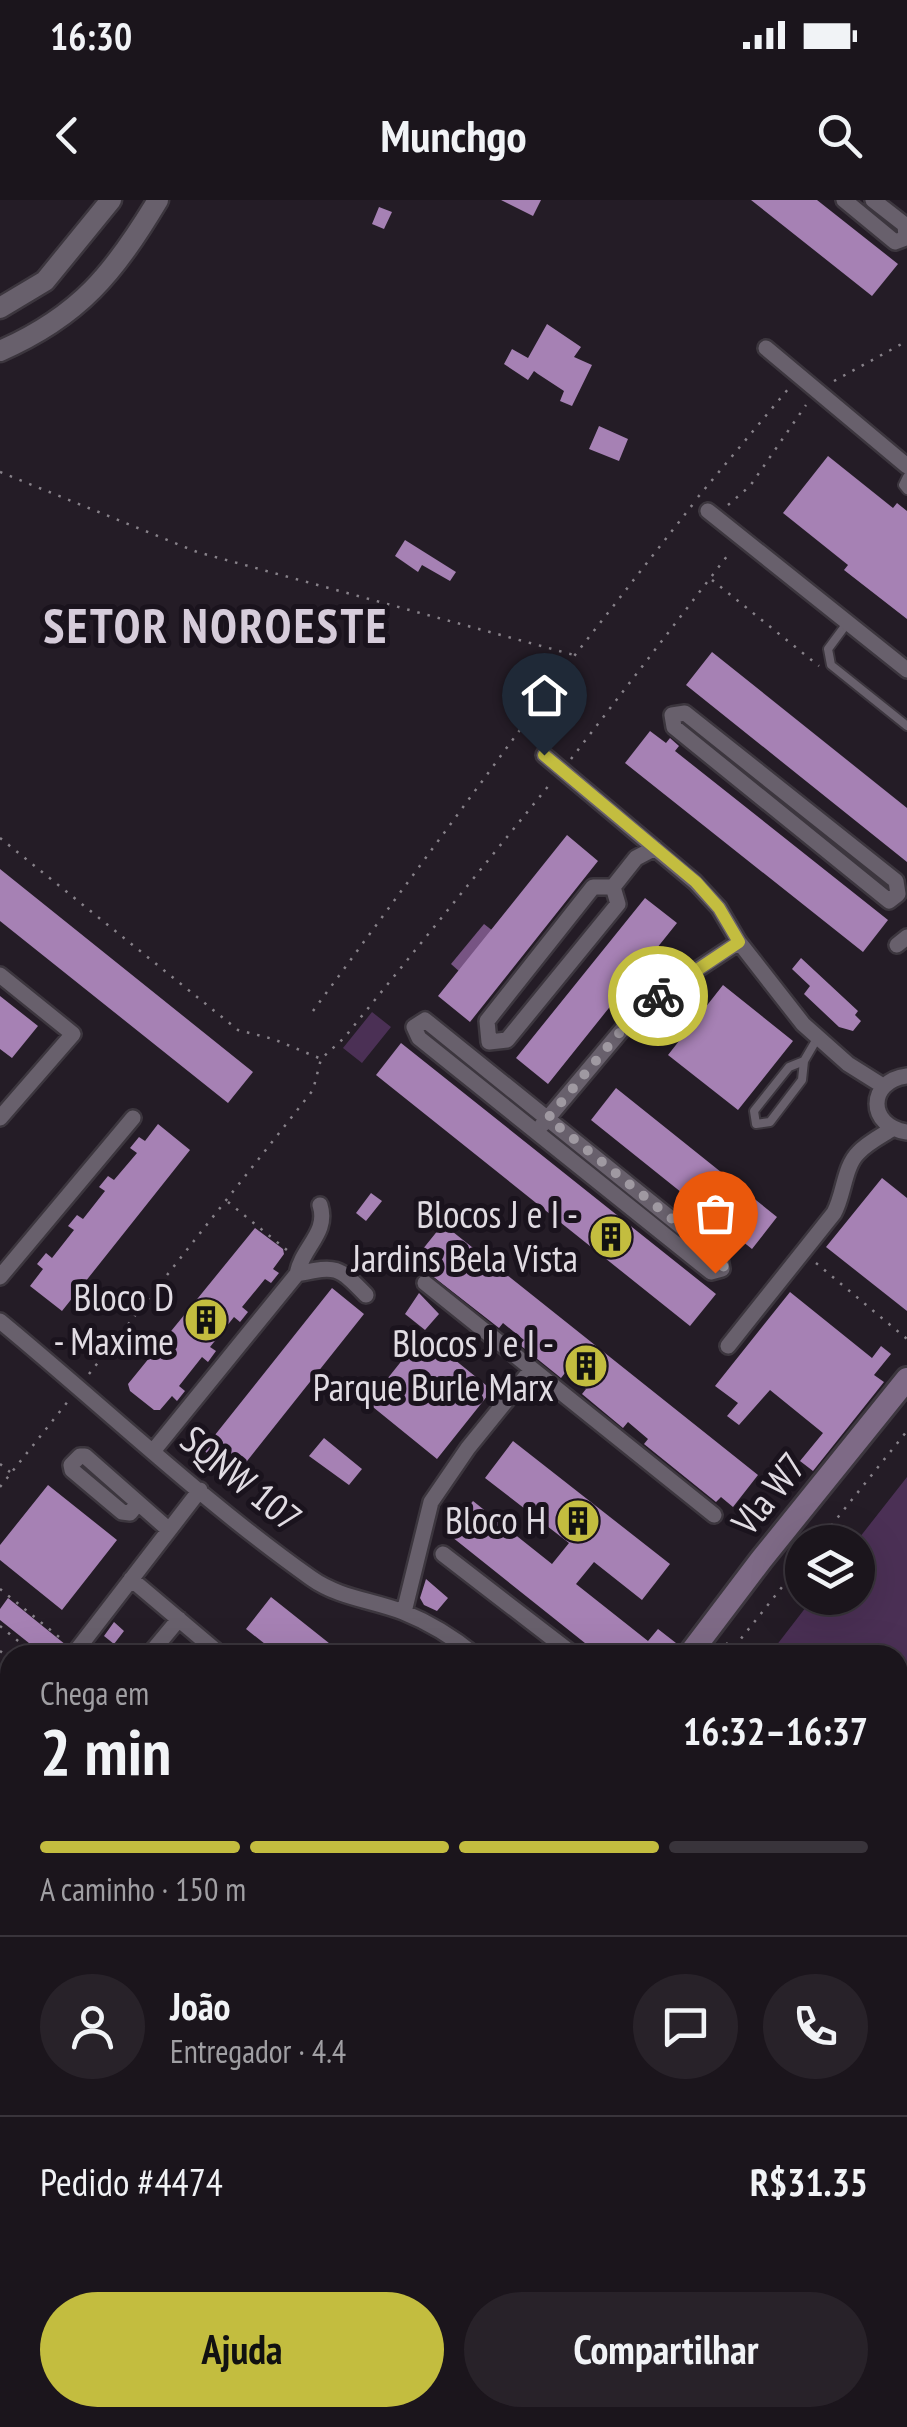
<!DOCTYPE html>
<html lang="pt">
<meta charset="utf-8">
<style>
:root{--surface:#1b151c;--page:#282229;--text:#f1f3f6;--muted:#a09fa3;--line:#39343b;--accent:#c3bd3f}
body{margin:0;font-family:"PT Sans Narrow",sans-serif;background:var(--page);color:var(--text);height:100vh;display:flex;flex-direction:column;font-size:38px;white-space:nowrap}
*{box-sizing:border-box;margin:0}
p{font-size:32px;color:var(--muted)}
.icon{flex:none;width:55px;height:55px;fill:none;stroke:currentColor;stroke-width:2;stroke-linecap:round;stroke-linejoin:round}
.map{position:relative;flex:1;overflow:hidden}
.details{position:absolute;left:0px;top:1445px;width:908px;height:782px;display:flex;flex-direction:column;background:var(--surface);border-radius:30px 30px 0 0;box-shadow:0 10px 40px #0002,0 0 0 2px var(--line)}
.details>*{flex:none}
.buttons{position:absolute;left:785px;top:1325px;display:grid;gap:20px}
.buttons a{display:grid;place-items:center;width:90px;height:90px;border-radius:50%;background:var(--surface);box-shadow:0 10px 40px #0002,0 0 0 2px var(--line);font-size:50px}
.pin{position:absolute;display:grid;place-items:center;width:85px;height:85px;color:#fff;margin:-102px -42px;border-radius:50% 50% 50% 0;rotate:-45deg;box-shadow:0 0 10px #0007}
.pin .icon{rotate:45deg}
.courier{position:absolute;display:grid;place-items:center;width:100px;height:100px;margin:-50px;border:8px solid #c3bd3f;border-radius:50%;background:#fff;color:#222;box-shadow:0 2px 12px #0007}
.headline em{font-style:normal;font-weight:700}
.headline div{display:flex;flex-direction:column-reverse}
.headline{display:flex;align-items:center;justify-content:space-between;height:170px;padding:0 40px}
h1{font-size:65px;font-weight:700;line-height:75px}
.bar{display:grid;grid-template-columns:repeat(4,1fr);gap:15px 10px;align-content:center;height:120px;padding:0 40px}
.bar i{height:12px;border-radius:8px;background:var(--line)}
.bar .selected{background:var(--accent)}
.bar p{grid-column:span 4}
.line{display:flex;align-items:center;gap:25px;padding:0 40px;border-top:2px solid var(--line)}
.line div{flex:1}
.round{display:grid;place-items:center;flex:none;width:105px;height:105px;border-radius:52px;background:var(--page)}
.button{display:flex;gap:20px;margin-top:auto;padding:20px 40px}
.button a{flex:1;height:115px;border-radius:60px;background:var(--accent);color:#111;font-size:40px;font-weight:700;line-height:115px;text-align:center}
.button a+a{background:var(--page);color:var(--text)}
.status{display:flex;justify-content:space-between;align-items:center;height:70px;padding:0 50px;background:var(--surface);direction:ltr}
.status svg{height:28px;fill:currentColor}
header{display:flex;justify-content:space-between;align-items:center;height:130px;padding:0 40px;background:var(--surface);font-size:45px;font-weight:700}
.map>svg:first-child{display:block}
</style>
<div class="status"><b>16:30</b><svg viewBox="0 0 49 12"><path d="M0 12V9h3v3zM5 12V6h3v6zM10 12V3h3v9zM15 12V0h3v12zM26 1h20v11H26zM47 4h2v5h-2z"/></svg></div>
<header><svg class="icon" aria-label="back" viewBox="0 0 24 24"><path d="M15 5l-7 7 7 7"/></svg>Munchgo<svg class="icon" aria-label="search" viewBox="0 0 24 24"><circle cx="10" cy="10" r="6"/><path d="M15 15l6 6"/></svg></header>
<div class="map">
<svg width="907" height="2227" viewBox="0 0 907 2227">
<rect width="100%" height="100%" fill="#241c26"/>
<!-- green -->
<path fill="#4b3055" d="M372,812L391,827L362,863L343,848Z
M907,1277V2227H169L177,2218H898V1455H769L813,1398H858L856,1342Z"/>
<!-- water -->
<path fill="#775483" d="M484,724L493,731L460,772L451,764Z"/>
<!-- building -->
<path fill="#a681b4" d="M501,0H541L533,16Z
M751,0H817L898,64L872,96Z
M379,7L392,12L384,29L372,24Z
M547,124L581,147L574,157L592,165L572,206L560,201L564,191L538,174L534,171L528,180L504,164L512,149L528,158Z
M599,226L628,239L619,261L589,249Z
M828,256L893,308L897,303L907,311V419L844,370L848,365L783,313Z
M405,340L456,372L450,381L422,365L418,372L395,356Z
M712,452L907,608V662L686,485Z
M650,531L666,543L670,538L679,546L675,551L888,720L863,752L625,563Z
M567,635L598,661L470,822L438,796Z
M0,669L253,872L228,903L0,721Z
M645,698L677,723L548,884L516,858Z
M801,758L858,811L855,815L861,821L853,831L839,827L804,794L810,786L792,769Z
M723,785L793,841L738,910L668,855Z
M0,796L38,826L12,858L0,849Z
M401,843L716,1094L690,1126L376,875Z
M616,888L777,1017L752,1049L591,920Z
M158,924L190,950L62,1111L30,1086L43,1069L37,1064L46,1053L52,1058L74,1030L68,1026L77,1015L83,1019L105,991L99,987L108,976L114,980L137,953L130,948L139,937L145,941Z
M882,978L907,998V1111L826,1047Z
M371,993L382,1001L366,1021L356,1013Z
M443,1024L758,1275L733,1307L721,1297L716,1302L644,1244L648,1239L628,1222L623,1228L582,1194L586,1189L565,1173L561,1178L520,1145L524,1140L503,1123L499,1128L426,1071L431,1065L418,1055Z
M255,1028L283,1049L284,1054L273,1069L279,1073L271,1083L265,1079L242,1107L248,1112L240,1122L234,1117L210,1147L216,1151L208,1162L202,1157L179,1186L185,1191L177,1201L172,1196L160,1210H154L130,1191L128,1184Z
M332,1088L364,1114L236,1275L203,1250Z
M790,1092L872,1158L881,1146L891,1154L874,1175L884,1182L813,1271L800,1261L823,1233L770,1190L739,1225L727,1216L738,1203L715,1186Z
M419,1093L439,1114L425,1130L405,1114Z
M423,1134L492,1190L437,1259L368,1203Z
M324,1238L362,1269L349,1285L309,1256Z
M513,1241L670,1364L642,1400L594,1362L576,1384L648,1441L658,1429L676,1443L666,1455H600L447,1333L473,1301L552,1364L569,1343L485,1278Z
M48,1285L117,1340L62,1410L0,1360V1345Z
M426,1379L448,1398L437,1411L424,1405L420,1398Z
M271,1397L344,1455H279L246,1429Z
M8,1398L66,1445L59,1455H44L0,1420V1409Z
M114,1422L124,1431L114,1444L104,1436Z"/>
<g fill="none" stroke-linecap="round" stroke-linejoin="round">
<defs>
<path id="service" d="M907,277L903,285L907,290
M848,422L828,449L831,465L907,526
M804,861L789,867L754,911L756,924L770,922L802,880L804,861L818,837
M0,1816L10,1824"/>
<path id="minor" d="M844,0L895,42L906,38L905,25L873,0
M766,148L907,266
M708,311L907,470
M685,513L896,681L898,694L889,701L674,527L672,515Z
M544,555L695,682L719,708L739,742L803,824L848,864L883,886
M593,687H613L618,704L507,840L489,842L487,821Z
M613,687L636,658L655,648
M897,745L907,737
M0,775L73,834L0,918
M425,820L720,1058L722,1069L711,1072L419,838L414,827Z
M907,876C867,881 867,926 907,932
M542,925L631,819L657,796L739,742
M297,1074C336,1066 337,1065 366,1095
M0,1077L133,918
M425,1083L714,1315
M0,1121C103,1206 202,1301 311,1378C339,1398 372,1400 403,1412C428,1422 454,1438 475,1455
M728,1146L834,1013C844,995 844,967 858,953C867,943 881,936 892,929
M154,1250L297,1074C302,1047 329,1033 320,1005
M138,1303L130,1313L122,1312L72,1270L71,1265L80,1256H85L169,1330
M443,1354L574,1455
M131,1379L221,1455
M404,1412L431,1302L468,1248L532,1169
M220,1453L246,1455
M73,1455L200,1290
M149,1455L179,1419
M0,1547L10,1535
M0,1747L10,1756
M0,2035L10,2043
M0,2124L10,2111"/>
<path id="tertiary" d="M0,108L45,81L111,0
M0,151C80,116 114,73 158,0"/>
<path id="secondary" d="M689,1455L761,1360L907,1179
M76,2227L84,2218"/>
</defs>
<!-- service casing -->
<use href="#service" stroke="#3c363e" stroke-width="12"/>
<!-- minor casing -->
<use href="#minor" stroke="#3c363e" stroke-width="20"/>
<!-- tertiary casing -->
<use href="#tertiary" stroke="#3c363e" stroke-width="25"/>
<!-- secondary casing -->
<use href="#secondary" stroke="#3c363e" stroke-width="28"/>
<!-- path -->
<path stroke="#878189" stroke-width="2.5" stroke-dasharray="2.5 8" stroke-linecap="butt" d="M834,181L907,141
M0,272L197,352L574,455
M698,297L789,188
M728,305L750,286L806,205
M712,380L819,466
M571,559L731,351
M0,638L238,830L273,839L319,858
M313,811L575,455L693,304
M228,1002L288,1051
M816,1063L907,1139
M89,1174L313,890L321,859L344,838L550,584
M0,1264L10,1272
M0,1287L69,1200
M818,1342L907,1231
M0,1389L64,1441
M0,1426L35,1455
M726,1443L742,1455
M0,1451L10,1459
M728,1455L802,1362
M898,1654L907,1673
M898,1697L907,1687
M732,2218L749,2227
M114,2223L129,2218
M111,2227L118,2218
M208,2227L217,2218"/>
<!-- service -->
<use href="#service" stroke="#68606c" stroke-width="8"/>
<!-- minor -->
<use href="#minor" stroke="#68606c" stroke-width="15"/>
<!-- tertiary -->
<use href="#tertiary" stroke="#68606c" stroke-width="20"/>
<!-- secondary -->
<use href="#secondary" stroke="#7e6a86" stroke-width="22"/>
</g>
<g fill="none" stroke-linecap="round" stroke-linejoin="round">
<!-- done -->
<path stroke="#9f99a1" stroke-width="10" stroke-dasharray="0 18" d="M658,796L631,819L548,918L720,1058L724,1066L715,1073"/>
<!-- route -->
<path stroke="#c3bd3f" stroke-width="12" d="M544,555L696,682L719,708L739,742L658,796"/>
</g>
<!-- icons -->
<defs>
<symbol id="building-disc" viewBox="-11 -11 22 22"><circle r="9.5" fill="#c3bd3f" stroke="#1a131d"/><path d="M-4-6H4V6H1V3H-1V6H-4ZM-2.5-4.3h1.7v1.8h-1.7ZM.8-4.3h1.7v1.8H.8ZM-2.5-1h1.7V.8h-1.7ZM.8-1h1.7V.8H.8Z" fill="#111"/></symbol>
</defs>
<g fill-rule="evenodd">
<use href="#building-disc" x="586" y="1012" width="50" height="50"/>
<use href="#building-disc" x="181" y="1095" width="50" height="50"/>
<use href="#building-disc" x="561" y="1141" width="50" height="50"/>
<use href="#building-disc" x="553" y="1296" width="50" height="50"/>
</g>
<g text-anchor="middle" stroke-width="10" stroke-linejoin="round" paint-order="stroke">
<!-- poi labels -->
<g font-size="38" fill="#e1dce3" stroke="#1a131d" text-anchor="end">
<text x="578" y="1028">Blocos J e I -<tspan x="578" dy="44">Jardins Bela Vista</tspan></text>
<text x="174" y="1111">Bloco D<tspan x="174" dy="44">- Maxime</tspan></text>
<text x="554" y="1157">Blocos J e I -<tspan x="554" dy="44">Parque Burle Marx</tspan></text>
<text x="546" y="1334">Bloco H</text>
</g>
<!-- street labels -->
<g font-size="38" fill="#e1dce3" stroke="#1a131d">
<text transform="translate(241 1279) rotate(39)" y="13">SQNW 107</text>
<text transform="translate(769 1294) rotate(-51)" y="13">Vla W7</text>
</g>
<!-- district labels -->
<g font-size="48" font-weight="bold" letter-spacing="2.5" fill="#d6ccda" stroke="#1a131d">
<text x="216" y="443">SETOR NOROESTE</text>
</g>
</g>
</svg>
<div class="buttons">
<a><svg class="icon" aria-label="layers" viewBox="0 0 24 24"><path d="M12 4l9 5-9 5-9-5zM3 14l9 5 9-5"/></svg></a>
</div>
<div class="pin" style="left:715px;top:1073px;background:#ea580c"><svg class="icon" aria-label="bag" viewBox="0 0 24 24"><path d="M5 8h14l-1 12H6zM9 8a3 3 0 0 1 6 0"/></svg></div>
<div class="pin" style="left:544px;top:555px;background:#1f2937"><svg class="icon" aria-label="home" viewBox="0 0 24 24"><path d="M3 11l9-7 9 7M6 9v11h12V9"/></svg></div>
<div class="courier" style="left:658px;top:796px"><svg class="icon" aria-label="bike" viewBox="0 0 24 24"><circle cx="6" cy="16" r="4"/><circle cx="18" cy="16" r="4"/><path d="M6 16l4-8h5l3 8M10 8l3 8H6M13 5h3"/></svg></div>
<section class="details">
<div class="headline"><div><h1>2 min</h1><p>Chega em</p></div><em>16:32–16:37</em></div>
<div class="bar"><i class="selected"></i><i class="selected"></i><i class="selected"></i><i></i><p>A caminho · 150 m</p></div>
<div class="line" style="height:180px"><a class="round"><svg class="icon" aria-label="person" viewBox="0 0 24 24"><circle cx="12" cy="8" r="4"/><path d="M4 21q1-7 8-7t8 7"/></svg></a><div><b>João</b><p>Entregador · 4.4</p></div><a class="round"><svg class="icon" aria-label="chat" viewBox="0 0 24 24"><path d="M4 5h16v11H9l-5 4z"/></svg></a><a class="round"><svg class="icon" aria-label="phone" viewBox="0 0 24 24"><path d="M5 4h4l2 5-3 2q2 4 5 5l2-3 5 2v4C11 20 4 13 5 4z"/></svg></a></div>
<div class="line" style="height:130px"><div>Pedido #4474</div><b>R$31.35</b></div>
<div class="button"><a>Ajuda</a><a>Compartilhar</a></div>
</section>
</div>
